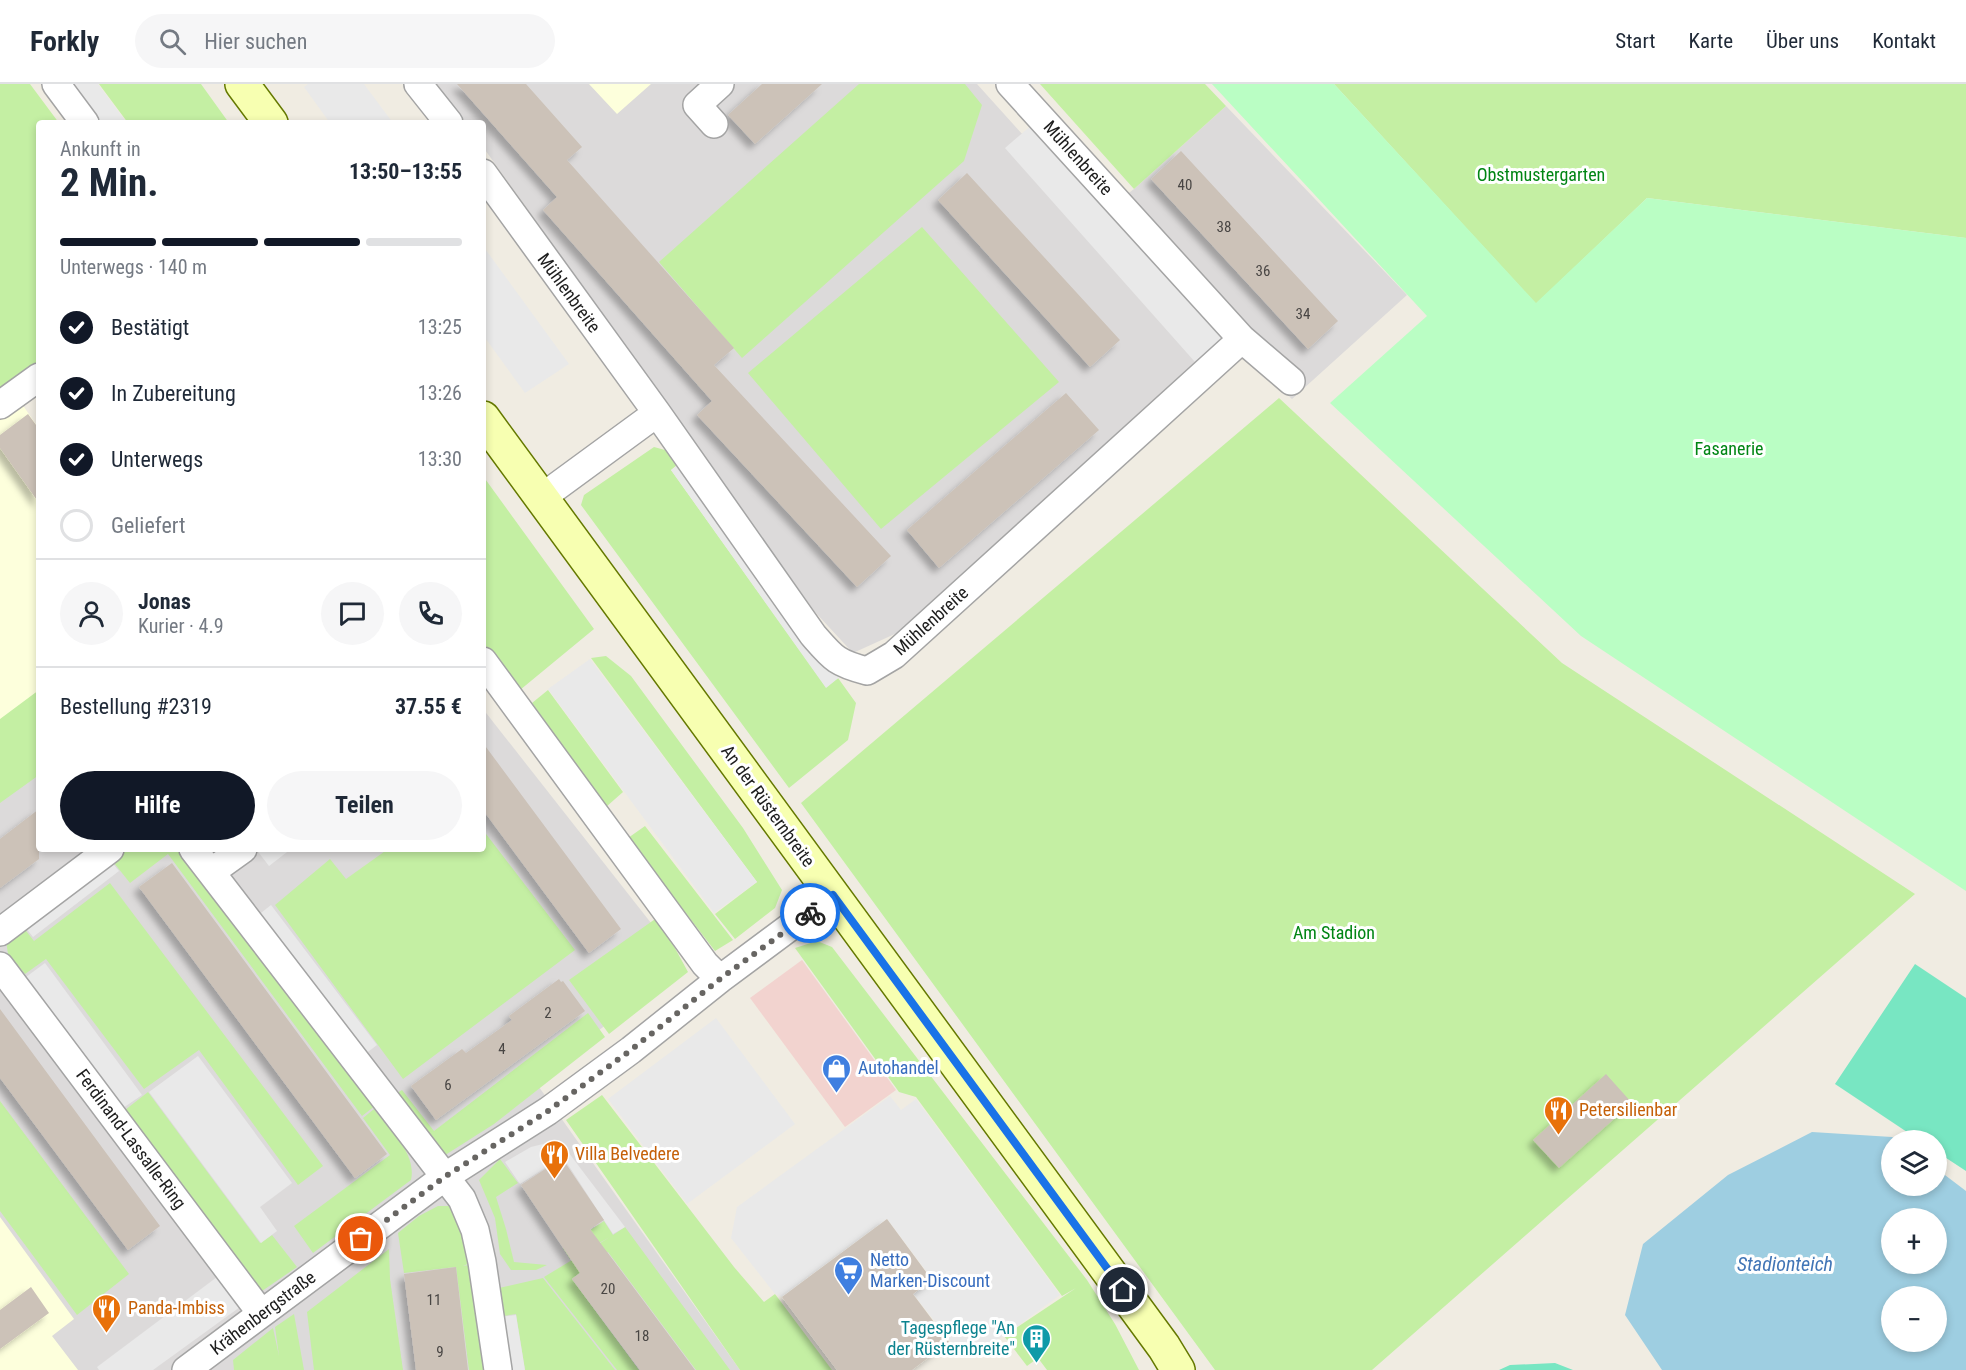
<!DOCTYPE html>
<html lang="de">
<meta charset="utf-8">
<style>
:root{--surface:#fff;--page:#f6f6f7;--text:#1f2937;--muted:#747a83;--line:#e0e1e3;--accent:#111827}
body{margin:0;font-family:"Roboto Condensed",sans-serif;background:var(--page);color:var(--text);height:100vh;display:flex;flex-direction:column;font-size:22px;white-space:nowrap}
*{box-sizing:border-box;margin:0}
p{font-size:20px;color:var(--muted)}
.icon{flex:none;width:33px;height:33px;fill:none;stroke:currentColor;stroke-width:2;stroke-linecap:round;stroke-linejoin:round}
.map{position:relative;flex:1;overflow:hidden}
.sheet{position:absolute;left:36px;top:36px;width:450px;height:732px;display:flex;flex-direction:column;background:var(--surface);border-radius:6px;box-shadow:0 3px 9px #0003}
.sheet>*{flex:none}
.controls{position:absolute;left:1881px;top:1046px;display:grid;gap:12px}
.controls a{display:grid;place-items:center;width:66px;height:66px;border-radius:50%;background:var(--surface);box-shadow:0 3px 9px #0003;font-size:30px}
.pin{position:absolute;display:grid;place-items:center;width:51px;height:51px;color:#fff;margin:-26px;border:3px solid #fff;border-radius:50%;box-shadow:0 2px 6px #0007}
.courier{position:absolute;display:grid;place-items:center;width:60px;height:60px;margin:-30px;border:4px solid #1a73e8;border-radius:50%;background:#fff;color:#222;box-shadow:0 2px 8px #0007}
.headline em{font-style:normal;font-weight:700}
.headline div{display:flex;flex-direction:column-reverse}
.headline{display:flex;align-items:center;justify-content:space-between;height:102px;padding:0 24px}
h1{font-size:39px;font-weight:700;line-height:45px}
.bar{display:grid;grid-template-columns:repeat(4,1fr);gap:9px 6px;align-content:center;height:72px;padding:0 24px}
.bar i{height:8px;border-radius:4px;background:var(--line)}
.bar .on{background:var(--accent)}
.bar p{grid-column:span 4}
.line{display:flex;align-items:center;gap:15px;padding:0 24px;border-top:2px solid var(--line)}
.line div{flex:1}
.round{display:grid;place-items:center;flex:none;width:63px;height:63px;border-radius:32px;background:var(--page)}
ol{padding:0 24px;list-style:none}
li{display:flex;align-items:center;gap:18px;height:66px}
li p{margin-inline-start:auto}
li .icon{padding:6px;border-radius:50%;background:var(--accent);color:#fff;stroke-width:4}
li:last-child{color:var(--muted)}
li i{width:33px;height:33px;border:3px solid var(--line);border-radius:50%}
.action{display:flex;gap:12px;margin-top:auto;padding:12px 24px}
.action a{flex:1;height:69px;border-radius:36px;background:var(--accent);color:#fff;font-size:24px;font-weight:700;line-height:69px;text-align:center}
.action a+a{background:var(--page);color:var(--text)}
header{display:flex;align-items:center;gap:36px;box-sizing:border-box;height:84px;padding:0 30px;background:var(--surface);border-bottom:2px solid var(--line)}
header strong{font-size:28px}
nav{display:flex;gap:33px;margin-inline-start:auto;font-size:21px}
.search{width:420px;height:54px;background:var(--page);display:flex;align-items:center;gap:15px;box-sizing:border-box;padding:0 21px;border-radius:33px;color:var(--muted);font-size:22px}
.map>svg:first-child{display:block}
</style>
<header>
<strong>Forkly</strong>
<div class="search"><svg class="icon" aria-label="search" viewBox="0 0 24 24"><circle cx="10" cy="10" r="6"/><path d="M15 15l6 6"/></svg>Hier suchen</div>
<nav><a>Start</a><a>Karte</a><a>Über uns</a><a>Kontakt</a></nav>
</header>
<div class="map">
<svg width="1966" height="1286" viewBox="0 0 1966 1286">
<defs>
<filter id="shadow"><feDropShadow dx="-5.5" dy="5.5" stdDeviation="3" flood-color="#0004"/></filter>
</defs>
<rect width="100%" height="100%" fill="#f0ece2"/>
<!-- residential -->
<path fill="#dcdada" d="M437,0H977L1097,133L1134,105L1226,22L1407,211L1292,315L1225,251L897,549L853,569L815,528L483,63V39H466Z
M483,625L684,881L534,996L740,1286H0V691L39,663V765H483Z"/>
<!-- commercial -->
<path fill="#f2d3cf" d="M802,876L896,1006L845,1043L750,914Z"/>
<!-- education -->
<path fill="#fdffdc" d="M589,0H651L617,30Z
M20,317L39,345V663L0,691V332Z
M0,1133L74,1235L52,1252L78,1286H0Z"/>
<!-- grass -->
<path fill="#c4efa3" d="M0,0H30L59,39H39V278L0,306Z
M99,0H201L229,39H128Z
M859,0H965L982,21L964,77L742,274L659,178Z
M1040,0H1205L1226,22L1134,105Z
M1334,0H1966V154L1647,114L1536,220Z
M922,143L1059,298L881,445L748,289Z
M1279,314L1562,579L1915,810L1372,1286H1215L801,719Z
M654,363L665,366L677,381L671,386L826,603L838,594L856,619L848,656L789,704L581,421L584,411Z
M483,392L594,545L520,606L483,558Z
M606,572L631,592L743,744L782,806L775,824L735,855L715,830L757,798L591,574Z
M39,606V691L0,719V635Z
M548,606L623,708L606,723L532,619Z
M645,742L733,856L715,867L628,754Z
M483,746L575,866L403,995L275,821L330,775L346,795L388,765H483Z
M111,765H188L384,1015L362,1032L168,770L130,799L106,769Z
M110,799L323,1082L298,1101L199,966L144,1005L46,875L25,890L8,870L5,850L20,839L34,857Z
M658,833L688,888L609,950L569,896Z
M817,857L832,863L1087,1196L1115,1240L1139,1286H1047L1038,1274L1027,1282L1004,1252L1076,1204L1062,1212L916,1013L899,1008L795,864Z
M588,929L605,953L494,1040L439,1075L386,1016L402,1006L434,1047Z
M148,1008L260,1159L272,1151L297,1183L262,1207L199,1127L125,1026Z
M602,1011L734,1183L764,1218L775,1210L832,1286H740L566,1036Z
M0,1017L129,1190L77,1231L0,1127Z
M374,1025C389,1045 417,1069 411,1096L313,1169L294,1142L390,1071L363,1034Z
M500,1075L518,1099L496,1113L506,1145L514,1178L547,1181L536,1186H511L500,1170L495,1134L479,1096Z
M438,1122H455L470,1179L463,1182L482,1179L497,1286H469L456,1183L404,1189L398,1149L419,1132Z
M604,1137L613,1151L625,1143L730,1286H696L608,1168L572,1195L639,1286H617L544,1193L610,1153L570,1175L563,1164Z
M389,1165L390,1195L403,1286H314L307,1228Z
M543,1194L615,1286H525L516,1230L490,1234L486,1207Z
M294,1230L304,1286H234L233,1276L273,1244L279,1272L275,1243Z"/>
<!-- park -->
<path fill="#bafec4" d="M1212,0H1334L1536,219L1647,114L1966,154V807L1581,552L1330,319L1427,232Z"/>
<!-- pitch -->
<path fill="#78e6c2" d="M1915,880L1966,914V1087L1937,1068L1936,1056H1919L1835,1000Z
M1555,1279L1573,1286H1499L1510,1281Z"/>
<!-- parking -->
<path fill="#e9e9e9" d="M72,0H98L127,39H100Z
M308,0H364L393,39H330L304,3Z
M1033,40L1226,250L1195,278L1005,64Z
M483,162L569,280L525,309L483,251Z
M688,374L852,583L826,604L671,386Z
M590,575L757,798L714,829L548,605Z
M256,765H291L269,782Z
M105,770L119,787L33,853L19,835Z
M271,821L377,961L356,977L247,840Z
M45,879L142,1011L123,1024L26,893Z
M716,934L795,1040L687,1120L608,1015Z
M198,972L292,1099L260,1123L277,1147L261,1159L149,1008Z
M890,1012L901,1026L916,1015L1060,1211L1004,1252L963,1273L913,1210L932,1195L887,1135L782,1213L775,1210L731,1154L737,1123Z
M559,1056L625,1143L613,1150L563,1073L520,1100L505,1078L531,1063Z
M217,1193L240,1223L153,1286H99L97,1283Z
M516,1231L525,1286H499L490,1234Z"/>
<!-- water -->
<path fill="#9ecee1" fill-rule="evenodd" d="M1812,1048L1892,1053L1897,1056H1892V1101H1936L1937,1085L1966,1107V1286H1662L1625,1231L1643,1160L1728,1091ZM1892,1134H1936V1179H1892ZM1892,1212H1936V1257H1892Z"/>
<!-- building -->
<path fill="#ccc2b8" filter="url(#shadow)" d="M457,0H526L582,63L567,76L734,264L714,281L891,472L857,503L697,331L712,317L543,126L557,113Z
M762,0H822L755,60L728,31Z
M1181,67L1338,237L1308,265L1151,95Z
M967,89L1120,256L1090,283L938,116Z
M1066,309L1099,346L939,484L907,446Z
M28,330L39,345V419L0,364V351Z
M483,659L621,845L589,869L483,726Z
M39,725V775L0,804V755Z
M172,779L387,1070L355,1094L139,803Z
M559,895L561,898L563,897L585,927L436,1036L411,1002L462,965L466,969L512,936L509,932Z
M0,925L160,1142L128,1166L0,994Z
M1606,990L1632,1019L1559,1084L1533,1056Z
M562,1074L604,1136L590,1145L695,1286H640L572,1195L580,1189L521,1101Z
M887,1135L932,1196L913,1210L949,1258L912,1286H837L782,1213Z
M456,1183L468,1286H416L404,1190Z
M31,1203L49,1229L0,1265V1226Z"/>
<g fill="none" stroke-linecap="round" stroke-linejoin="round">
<defs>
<path id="minor" d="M56,0L85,39
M418,0L449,39
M1010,0L1242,255L1291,297
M714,40L697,21L720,0
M483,89L657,329L813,551C833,574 836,579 867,587L894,571L1242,255
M0,321L39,293
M541,414L657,329
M483,577L705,880L720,895
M193,765L462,1115L475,1146L482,1178L498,1286
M211,788L243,765
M0,848L110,765
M0,882L261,1229
M186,1286L446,1092L548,1027L631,966L720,895L833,811"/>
<path id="secondary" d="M242,0L271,39
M483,334L1164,1263L1178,1286"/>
</defs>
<!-- minor casing -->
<use href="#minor" stroke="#a4a4a4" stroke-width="30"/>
<!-- secondary casing -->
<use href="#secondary" stroke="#657900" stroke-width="36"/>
<!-- minor -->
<use href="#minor" stroke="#fff" stroke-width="27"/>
<!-- secondary -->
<use href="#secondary" stroke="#f7ffb1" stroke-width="33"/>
</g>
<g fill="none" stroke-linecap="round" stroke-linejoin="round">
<!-- done -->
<path stroke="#676562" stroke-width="6" stroke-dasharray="0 10.8" d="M361,1155L446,1092L548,1027L631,966L720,895L810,829"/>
<!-- route -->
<path stroke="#1a73e8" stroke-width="8" d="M810,829L833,811L1123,1206"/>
</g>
<!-- icons -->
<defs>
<symbol id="shop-pin" viewBox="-11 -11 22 30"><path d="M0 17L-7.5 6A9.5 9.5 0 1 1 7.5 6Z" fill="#3f7fe0" stroke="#fff"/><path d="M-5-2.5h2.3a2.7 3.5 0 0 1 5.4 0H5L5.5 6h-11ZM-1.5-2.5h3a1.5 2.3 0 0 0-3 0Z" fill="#fff"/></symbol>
<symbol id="restaurant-pin" viewBox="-11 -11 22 30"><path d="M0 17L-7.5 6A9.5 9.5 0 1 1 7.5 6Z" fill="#e8710a" stroke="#fff"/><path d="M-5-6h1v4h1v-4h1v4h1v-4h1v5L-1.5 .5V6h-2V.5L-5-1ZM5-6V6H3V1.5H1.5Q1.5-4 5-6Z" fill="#fff"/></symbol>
<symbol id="supermarket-pin" viewBox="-11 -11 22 30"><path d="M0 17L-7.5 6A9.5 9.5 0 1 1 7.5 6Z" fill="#3f7fe0" stroke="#fff"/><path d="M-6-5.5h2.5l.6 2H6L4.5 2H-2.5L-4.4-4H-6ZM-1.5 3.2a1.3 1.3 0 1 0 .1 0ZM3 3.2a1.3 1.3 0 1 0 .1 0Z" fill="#fff"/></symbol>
<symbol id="building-pin" viewBox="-11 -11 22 30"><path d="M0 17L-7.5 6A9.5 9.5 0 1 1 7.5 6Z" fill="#0f9aa8" stroke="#fff"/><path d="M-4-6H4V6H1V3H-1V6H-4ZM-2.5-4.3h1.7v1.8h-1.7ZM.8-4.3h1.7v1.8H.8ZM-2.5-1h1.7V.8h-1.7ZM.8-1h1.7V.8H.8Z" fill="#fff"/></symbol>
</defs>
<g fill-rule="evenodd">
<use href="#shop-pin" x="820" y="968" width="33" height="45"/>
<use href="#restaurant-pin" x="1542" y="1010" width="33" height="45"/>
<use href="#restaurant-pin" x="538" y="1054" width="33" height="45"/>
<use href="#supermarket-pin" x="832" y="1170" width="33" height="45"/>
<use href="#restaurant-pin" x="90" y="1208" width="33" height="45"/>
<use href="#building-pin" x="1020" y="1238" width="33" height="45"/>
</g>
<g text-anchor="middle" stroke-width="6" stroke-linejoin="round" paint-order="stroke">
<!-- number labels -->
<g font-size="15" fill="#494644">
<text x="1185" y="106">40</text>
<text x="1224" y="148">38</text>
<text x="1263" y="192">36</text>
<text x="1303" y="235">34</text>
<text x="548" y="934">2</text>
<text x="502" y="970">4</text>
<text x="448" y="1006">6</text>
<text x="608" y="1210">20</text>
<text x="434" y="1221">11</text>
<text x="642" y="1257">18</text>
<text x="440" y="1273">9</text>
</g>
<!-- street labels -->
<g font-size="18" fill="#1d1d1d" stroke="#fff">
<text transform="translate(1078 74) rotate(48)" y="6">Mühlenbreite</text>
<text transform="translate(569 209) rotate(54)" y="6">Mühlenbreite</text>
<text transform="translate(931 537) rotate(-42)" y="6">Mühlenbreite</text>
<text transform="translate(768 722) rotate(54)" y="6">An der Rüsternbreite</text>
<text transform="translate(131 1055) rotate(53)" y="6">Ferdinand-Lassalle-Ring</text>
<text transform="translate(263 1229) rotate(-37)" y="6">Krähenbergstraße</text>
</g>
<!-- park labels -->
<g font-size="18" fill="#018514" stroke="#fff">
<text x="1541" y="97">Obstmustergarten</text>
<text x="1729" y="371">Fasanerie</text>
<text x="1334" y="855">Am Stadion</text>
</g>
<!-- shop labels -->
<g font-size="18" fill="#366cbe" stroke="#fff" text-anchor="start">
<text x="858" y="990">Autohandel</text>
<text x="870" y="1182">Netto<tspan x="870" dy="21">Marken-Discount</tspan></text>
</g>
<!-- food labels -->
<g font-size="18" fill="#c56008" stroke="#fff" text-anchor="start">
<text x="1579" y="1032">Petersilienbar</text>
<text x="575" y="1076">Villa Belvedere</text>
<text x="128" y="1230">Panda-Imbiss</text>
</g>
<!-- culture labels -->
<g font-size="18" fill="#0d838f" stroke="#fff" text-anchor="end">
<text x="1015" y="1250">Tagespflege "An<tspan x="1015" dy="21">der Rüsternbreite"</tspan></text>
</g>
<!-- water labels -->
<g font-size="20" font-style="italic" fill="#4175b6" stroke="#fff">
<text x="1785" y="1187">Stadionteich</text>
</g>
</g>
</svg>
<div class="controls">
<a><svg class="icon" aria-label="layers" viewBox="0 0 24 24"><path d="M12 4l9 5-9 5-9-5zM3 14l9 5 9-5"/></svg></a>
<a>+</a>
<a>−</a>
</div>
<div class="pin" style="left:361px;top:1155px;background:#ea580c"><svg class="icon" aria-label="bag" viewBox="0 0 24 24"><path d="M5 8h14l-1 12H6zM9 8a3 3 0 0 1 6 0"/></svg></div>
<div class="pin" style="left:1123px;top:1206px;background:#1f2937"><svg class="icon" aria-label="home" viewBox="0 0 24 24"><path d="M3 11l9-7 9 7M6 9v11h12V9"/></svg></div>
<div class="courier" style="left:810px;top:829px"><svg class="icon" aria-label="bike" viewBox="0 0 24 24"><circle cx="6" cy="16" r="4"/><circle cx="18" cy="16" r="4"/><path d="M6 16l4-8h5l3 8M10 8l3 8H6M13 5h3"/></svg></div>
<section class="sheet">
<div class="headline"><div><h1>2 Min.</h1><p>Ankunft in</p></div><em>13:50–13:55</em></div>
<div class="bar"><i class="on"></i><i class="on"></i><i class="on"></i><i></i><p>Unterwegs · 140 m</p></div>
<ol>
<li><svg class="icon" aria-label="check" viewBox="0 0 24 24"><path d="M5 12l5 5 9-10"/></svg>Bestätigt<p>13:25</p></li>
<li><svg class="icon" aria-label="check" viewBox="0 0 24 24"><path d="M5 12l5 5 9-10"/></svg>In Zubereitung<p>13:26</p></li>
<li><svg class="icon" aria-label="check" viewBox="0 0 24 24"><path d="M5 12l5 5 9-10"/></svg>Unterwegs<p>13:30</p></li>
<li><i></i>Geliefert</li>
</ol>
<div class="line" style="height:108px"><a class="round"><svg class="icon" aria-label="person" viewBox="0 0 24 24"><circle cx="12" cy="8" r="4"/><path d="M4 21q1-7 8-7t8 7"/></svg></a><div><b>Jonas</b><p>Kurier · 4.9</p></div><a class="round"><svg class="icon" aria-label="chat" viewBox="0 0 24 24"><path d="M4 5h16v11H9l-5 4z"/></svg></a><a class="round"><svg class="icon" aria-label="phone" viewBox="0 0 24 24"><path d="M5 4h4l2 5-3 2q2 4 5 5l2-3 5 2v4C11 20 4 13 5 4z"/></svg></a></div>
<div class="line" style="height:78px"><div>Bestellung #2319</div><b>37.55 €</b></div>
<div class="action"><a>Hilfe</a><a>Teilen</a></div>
</section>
</div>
